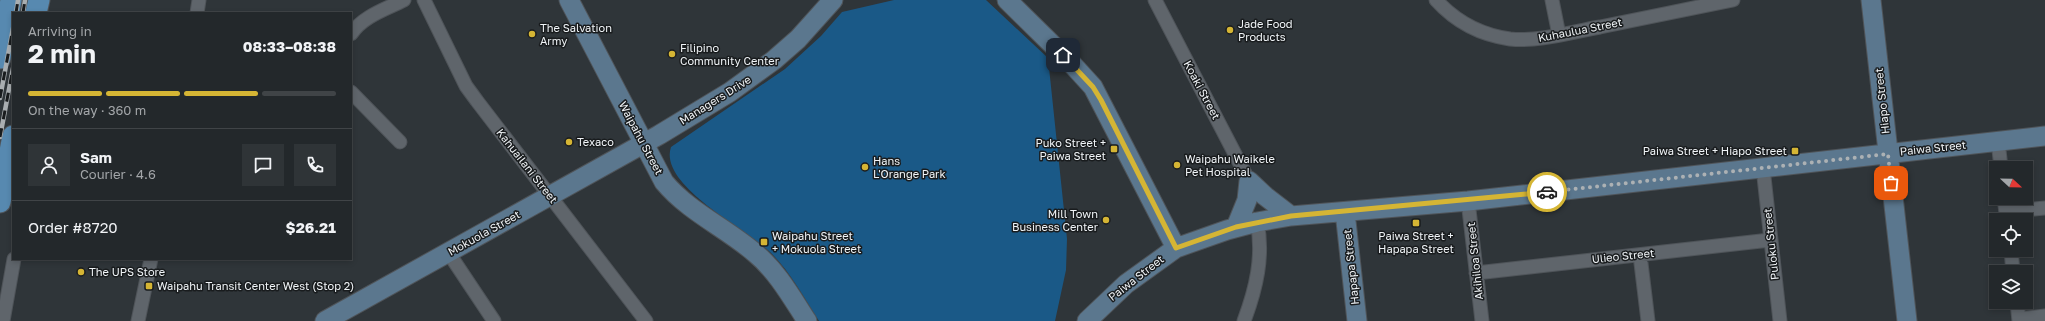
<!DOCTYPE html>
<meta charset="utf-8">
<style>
:root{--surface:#23282b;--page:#2f3437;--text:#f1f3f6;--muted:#a3a6a9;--line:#404447;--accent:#d5b534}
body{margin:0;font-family:"Golos Text",sans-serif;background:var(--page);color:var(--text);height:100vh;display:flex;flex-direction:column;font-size:15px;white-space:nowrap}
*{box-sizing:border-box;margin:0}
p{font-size:13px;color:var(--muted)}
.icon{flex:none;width:22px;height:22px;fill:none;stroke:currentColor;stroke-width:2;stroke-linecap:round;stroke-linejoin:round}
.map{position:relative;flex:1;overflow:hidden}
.drawer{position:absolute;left:12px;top:12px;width:340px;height:248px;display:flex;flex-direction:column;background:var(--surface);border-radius:0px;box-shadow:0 2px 6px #0003,0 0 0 1px var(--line)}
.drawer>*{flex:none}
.needle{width:26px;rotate:112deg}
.tools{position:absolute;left:1989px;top:161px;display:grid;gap:8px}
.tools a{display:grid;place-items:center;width:44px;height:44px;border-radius:0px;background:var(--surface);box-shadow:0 2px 6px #0003,0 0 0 1px var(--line);font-size:20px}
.pin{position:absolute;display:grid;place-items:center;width:34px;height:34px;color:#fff;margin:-17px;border-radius:8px;box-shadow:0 2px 6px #0006}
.courier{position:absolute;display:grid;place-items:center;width:40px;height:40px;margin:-20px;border:3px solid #d5b534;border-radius:50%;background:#fff;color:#222;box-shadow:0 1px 5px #0007}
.summary em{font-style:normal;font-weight:700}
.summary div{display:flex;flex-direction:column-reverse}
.summary{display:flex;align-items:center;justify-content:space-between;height:68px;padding:0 16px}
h1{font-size:26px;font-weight:700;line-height:30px}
.bar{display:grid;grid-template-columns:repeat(4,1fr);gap:6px 4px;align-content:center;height:48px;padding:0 16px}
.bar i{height:5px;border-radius:3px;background:var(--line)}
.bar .on{background:var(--accent)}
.bar p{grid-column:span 4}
.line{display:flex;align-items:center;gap:10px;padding:0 16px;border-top:1px solid var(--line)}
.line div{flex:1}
.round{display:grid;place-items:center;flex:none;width:42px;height:42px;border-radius:0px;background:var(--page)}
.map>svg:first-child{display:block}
</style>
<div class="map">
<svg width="2045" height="321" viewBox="0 0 2045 321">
<rect width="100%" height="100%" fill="#2f3539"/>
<!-- grass -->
<path fill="#1a5987" d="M894,0H986L1048,58L1067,239L1066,270L1055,321H819C804,298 790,271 770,252C746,229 658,185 671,147L785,69L821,36L842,12Z"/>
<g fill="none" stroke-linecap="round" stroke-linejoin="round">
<defs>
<path id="street" d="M424,0L466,86L477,101L646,321
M1155,0L1249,181
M1436,0C1455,21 1481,35 1510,39C1540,42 1571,32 1600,27C1644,18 1689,9 1733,0
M1552,0L1559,35
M197,13L199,0
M351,34C363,16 386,9 404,0
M351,92L400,142
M1998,141L2001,168
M1763,168L1780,321
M2004,198L2007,220
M1468,201L1482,321
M2006,212L2045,208
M2011,250L2013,272
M448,252L494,321
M1640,255L1648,321
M1476,273L1770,240
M2017,302L2019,321
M2019,319L2045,316
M3,321L14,259
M138,321L151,259
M1244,321C1256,289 1264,256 1257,222"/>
<path id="secondary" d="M569,0L664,182C689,212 726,228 755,253C777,271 792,298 807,321
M1007,0L1072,64L1093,87L1176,248
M1871,0L1907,321
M1249,181L1265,196L1291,216
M1345,212L1357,321
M1236,227L1247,200L1249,181
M325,321L659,135L730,92L774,60L798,39L833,0
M1087,321L1126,284L1176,248L1227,230L1257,222L1291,216L1468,201L2045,136"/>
<path id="primary" d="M36,13L39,0
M0,58L11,0
M0,202L13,136"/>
</defs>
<!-- street casing -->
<use href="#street" stroke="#4f5459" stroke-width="15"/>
<!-- secondary casing -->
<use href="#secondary" stroke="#4f5459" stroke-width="21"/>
<!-- primary casing -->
<use href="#primary" stroke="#4f5459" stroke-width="23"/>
<!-- street -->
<use href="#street" stroke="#5f656b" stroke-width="13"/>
<!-- secondary -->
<use href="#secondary" stroke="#5b778e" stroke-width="19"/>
<!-- primary -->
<use href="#primary" stroke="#5789b0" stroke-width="21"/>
<defs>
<path id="rail" d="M16,13L18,0
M23,13L25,0
M0,98L13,28
M0,137L13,68"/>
</defs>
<!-- rail casing -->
<use href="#rail" stroke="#a9aeb1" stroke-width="4.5"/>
<!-- rail -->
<use href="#rail" stroke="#191c1e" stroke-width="3" stroke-dasharray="9" stroke-linecap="butt"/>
</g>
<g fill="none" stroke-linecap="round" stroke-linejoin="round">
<!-- done -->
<path stroke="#acb1b4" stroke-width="4" stroke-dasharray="0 7.2" d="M1547,192L1888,154L1891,183"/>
<!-- route -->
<path stroke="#d5b534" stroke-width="5" d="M1063,55L1093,87L1101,100L1176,248L1236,227L1291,216L1547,192"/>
</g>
<!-- markers -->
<g fill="#d5b534" stroke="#191c1e" stroke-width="1.5">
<circle cx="1230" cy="30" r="4"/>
<circle cx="532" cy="34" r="4"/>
<circle cx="672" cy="54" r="4"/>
<circle cx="569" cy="142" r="4"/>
<rect x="1110" y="145" width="8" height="8" rx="2"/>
<rect x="1791" y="147" width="8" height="8" rx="2"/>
<circle cx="1177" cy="165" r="4"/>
<circle cx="865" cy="167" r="4"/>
<circle cx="1106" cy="220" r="4"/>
<rect x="1412" y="219" width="8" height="8" rx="2"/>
<rect x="760" y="238" width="8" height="8" rx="2"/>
<circle cx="81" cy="272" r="4"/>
<rect x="145" y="282" width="8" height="8" rx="2"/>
</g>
<g text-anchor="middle" stroke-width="3" stroke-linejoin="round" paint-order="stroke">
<!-- poi labels -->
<g font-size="11" fill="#f0f4f7" stroke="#191c1e" text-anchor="start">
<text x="1238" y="28">Jade Food<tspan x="1238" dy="13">Products</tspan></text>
<text x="540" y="32">The Salvation<tspan x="540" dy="13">Army</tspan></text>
<text x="680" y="52">Filipino<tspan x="680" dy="13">Community Center</tspan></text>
<text x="577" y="146">Texaco</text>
<text x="1106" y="147" text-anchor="end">Puko Street +<tspan x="1106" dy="13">Paiwa Street</tspan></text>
<text x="1787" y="155" text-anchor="end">Paiwa Street + Hiapo Street</text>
<text x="1185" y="163">Waipahu Waikele<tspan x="1185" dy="13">Pet Hospital</tspan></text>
<text x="873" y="165">Hans<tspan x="873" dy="13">L'Orange Park</tspan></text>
<text x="1098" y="218" text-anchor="end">Mill Town<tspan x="1098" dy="13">Business Center</tspan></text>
<text x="772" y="240">Waipahu Street<tspan x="772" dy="13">+ Mokuola Street</tspan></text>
<text x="1416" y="240" text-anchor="middle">Paiwa Street +<tspan x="1416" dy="13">Hapapa Street</tspan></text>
<text x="89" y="276">The UPS Store</text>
<text x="157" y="290">Waipahu Transit Center West (Stop 2)</text>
</g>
<!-- street labels -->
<g font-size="11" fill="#f0f4f7" stroke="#191c1e">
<text transform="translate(1580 30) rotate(-11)" y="4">Kuhaulua Street</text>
<text transform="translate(1202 90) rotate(62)" y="4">Koaki Street</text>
<text transform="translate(715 100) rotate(-32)" y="4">Managers Drive</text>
<text transform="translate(1882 101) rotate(-96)" y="4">Hiapo Street</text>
<text transform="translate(641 138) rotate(62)" y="4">Waipahu Street</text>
<text transform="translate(1933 148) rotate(-6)" y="4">Paiwa Street</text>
<text transform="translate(527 166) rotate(52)" y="4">Kahuailani Street</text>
<text transform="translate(484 233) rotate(-29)" y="4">Mokuola Street</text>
<text transform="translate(1771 244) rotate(-96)" y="4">Puloku Street</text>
<text transform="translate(1623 256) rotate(-6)" y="4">Ulieo Street</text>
<text transform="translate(1475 261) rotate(-96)" y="4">Akihiloa Street</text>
<text transform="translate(1351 267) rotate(-96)" y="4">Hapapa Street</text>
<text transform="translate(1136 278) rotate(-38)" y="4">Paiwa Street</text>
</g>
</g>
</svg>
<div class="tools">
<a><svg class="needle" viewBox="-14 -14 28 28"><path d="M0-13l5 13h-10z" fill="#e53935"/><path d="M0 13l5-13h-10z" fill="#a3a6a9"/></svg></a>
<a><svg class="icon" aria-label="locate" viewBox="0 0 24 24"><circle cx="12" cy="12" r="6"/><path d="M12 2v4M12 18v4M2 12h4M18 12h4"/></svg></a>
<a><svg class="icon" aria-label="layers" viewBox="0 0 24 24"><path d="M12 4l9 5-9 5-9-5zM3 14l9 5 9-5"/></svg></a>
</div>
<div class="pin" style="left:1891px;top:183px;background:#ea580c"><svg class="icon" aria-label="bag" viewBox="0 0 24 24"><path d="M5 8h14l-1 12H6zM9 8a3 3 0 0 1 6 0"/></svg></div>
<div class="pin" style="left:1063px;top:55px;background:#1f2937"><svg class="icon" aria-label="home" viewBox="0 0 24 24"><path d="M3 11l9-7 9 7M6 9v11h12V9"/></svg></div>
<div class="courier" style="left:1547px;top:192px"><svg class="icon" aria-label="car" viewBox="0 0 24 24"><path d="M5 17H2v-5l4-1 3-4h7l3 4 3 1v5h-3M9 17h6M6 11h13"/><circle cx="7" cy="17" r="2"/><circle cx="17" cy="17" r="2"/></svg></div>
<section class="drawer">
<div class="summary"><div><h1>2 min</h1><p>Arriving in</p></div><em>08:33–08:38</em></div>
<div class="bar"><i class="on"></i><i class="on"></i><i class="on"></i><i></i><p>On the way · 360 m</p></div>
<div class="line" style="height:72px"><a class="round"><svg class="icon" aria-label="person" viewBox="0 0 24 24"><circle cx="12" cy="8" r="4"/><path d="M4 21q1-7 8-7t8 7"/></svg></a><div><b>Sam</b><p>Courier · 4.6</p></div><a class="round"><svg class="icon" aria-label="chat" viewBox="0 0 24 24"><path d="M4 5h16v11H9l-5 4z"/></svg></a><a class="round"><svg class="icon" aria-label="phone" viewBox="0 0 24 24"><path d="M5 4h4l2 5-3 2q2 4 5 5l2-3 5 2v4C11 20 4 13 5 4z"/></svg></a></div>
<div class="line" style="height:52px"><div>Order #8720</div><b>$26.21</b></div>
</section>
</div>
